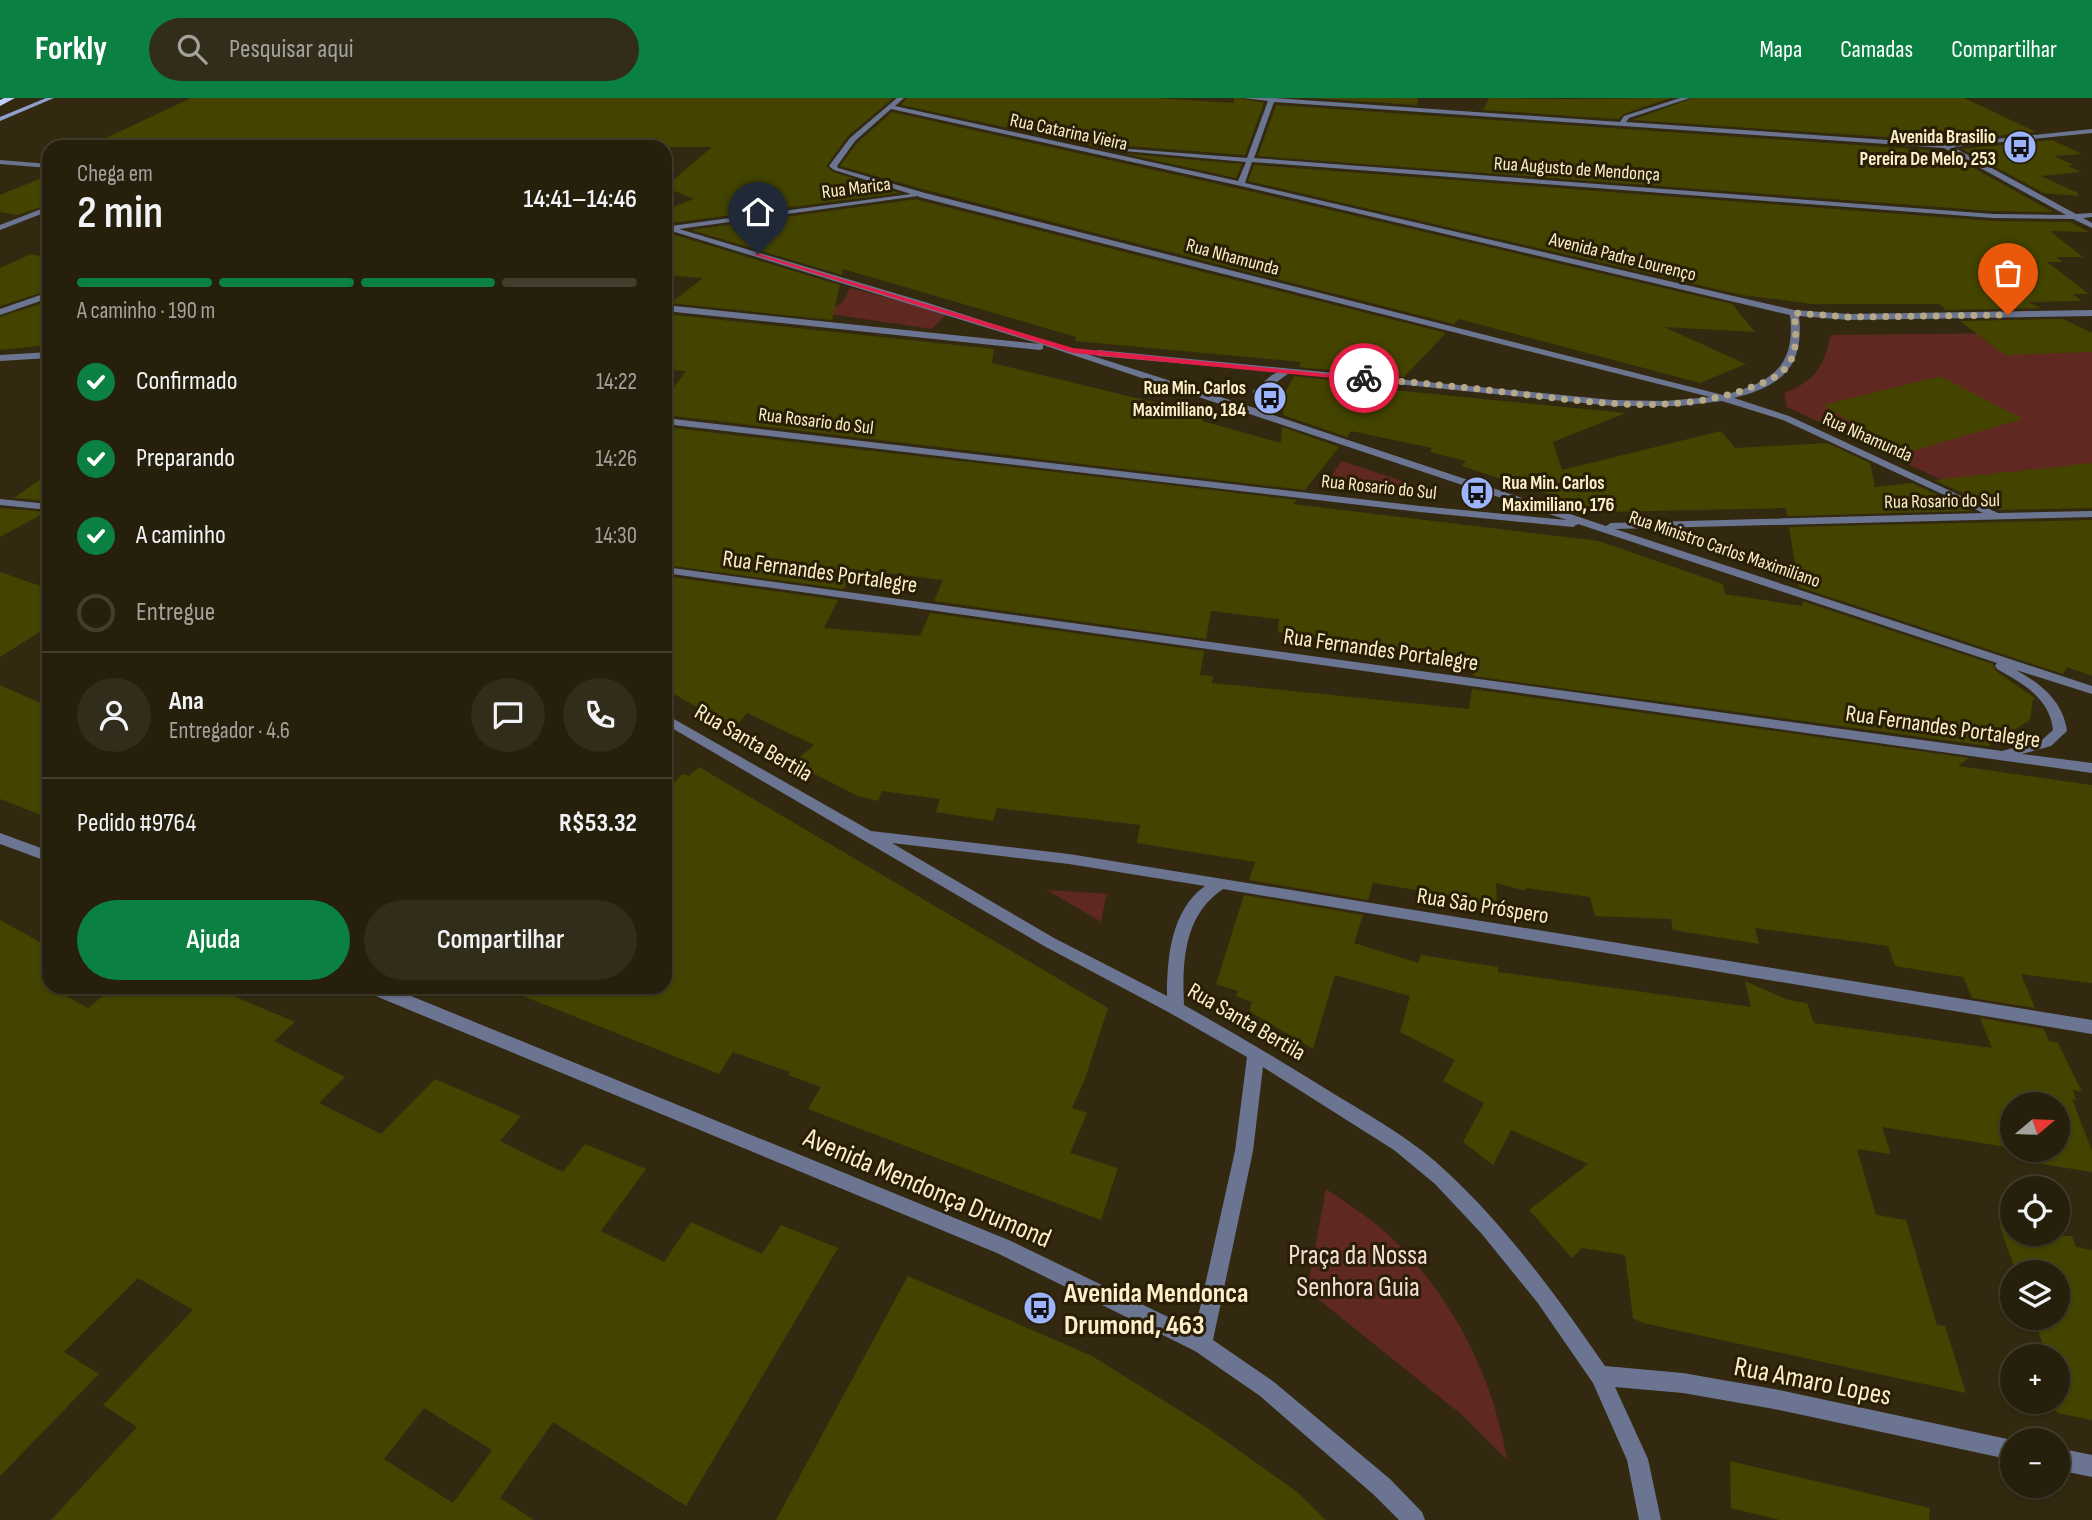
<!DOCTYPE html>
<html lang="pt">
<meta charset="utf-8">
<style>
:root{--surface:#261f0c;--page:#322c1a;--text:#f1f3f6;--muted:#a4a29d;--line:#423d2d;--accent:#0b8043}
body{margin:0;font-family:"Sofia Sans Condensed",sans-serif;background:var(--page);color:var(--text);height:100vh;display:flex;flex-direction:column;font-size:26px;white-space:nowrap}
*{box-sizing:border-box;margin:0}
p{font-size:23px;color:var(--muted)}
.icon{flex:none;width:38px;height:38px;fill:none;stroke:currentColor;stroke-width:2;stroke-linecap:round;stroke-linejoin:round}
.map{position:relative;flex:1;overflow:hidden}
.panel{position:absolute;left:42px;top:42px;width:630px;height:854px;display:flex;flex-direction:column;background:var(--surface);border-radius:21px;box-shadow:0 2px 5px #0004,0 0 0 2px var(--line)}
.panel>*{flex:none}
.needle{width:46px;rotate:71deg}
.fabs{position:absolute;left:2000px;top:994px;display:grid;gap:14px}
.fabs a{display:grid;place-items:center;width:70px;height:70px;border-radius:50%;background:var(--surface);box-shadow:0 2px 5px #0004,0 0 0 2px var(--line);font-size:35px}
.pin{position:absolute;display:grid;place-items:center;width:60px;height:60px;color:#fff;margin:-72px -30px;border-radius:50% 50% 50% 0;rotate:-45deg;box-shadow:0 0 7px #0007}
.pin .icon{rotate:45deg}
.courier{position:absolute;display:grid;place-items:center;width:70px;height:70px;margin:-35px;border:5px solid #e11d48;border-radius:50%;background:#fff;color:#222;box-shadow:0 2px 9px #0007}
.headline em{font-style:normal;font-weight:600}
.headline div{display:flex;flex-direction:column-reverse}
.headline{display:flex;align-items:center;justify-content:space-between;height:119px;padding:0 35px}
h1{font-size:46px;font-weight:600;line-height:52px}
.bar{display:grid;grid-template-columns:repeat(4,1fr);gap:10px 7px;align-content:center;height:84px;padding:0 35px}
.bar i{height:9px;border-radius:5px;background:var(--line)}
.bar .selected{background:var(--accent)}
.bar p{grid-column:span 4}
.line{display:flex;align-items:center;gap:18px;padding:0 35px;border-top:2px solid var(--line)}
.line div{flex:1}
.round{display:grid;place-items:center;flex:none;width:74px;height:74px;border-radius:37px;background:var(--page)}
ol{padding:0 35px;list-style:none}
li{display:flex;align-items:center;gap:21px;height:77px}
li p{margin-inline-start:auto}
li .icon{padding:7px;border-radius:50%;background:var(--accent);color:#fff;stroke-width:4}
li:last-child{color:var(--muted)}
li i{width:38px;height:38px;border:4px solid var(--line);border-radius:50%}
.button{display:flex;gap:14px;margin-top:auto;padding:14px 35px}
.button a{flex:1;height:80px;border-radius:42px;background:var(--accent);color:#fff;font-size:28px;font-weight:600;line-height:80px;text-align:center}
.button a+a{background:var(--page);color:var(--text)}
header{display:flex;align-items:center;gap:42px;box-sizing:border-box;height:98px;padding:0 35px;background:var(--accent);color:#fff}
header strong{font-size:33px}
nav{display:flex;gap:38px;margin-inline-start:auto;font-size:24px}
.search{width:490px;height:63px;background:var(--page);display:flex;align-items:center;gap:18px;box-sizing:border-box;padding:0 24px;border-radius:38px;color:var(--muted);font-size:26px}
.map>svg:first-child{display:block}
</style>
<header>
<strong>Forkly</strong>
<div class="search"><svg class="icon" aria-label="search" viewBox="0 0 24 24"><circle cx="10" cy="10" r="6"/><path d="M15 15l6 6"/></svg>Pesquisar aqui</div>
<nav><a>Mapa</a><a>Camadas</a><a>Compartilhar</a></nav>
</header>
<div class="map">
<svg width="2092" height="1422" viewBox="0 0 2092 1422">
<rect width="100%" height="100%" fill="#322910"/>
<!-- green -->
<path fill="#5f2820" d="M850,190L947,215L932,231L822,215L842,205Z
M2092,234V392L1967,394L1787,309L1784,295C1815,283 1823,270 1831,237Z
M1342,363L1438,395L1329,381Z
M1047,792L1109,796L1106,798L1101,824Z
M1326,1091C1351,1108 1377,1124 1398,1146C1455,1204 1494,1282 1507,1362L1462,1317L1307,1192Z"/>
<!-- building -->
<path fill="#440" fill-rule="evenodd" d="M191,0H893L848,38L826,68L833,74L899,95L671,125H665V112L694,101L665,89L712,49H548L471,43V49H87Z
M907,0H1157L1234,5V0H1240L1264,5L1245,57L1116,47L1111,52L901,7Z
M1312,0H1418L1417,7Z
M1489,0L1564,1L1671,0L1623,16L1619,21L1483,12Z
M1693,0H1964L2036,34L1946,43L1632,22Z
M1276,7L1943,53L2053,114L1993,113L1258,58Z
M892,14L1240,91L1732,206L1755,234L1664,229L1746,266L1700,285L1459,221L1454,226L926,92L840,68L857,45Z
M2052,42L2082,56L2054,58L2074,67L2068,68L2081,74L2041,78L2078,95V98L2044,95L1962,51Z
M1126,56L1242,66L1236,80Z
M1254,67L1993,123L2070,124L2089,134L2050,133L2083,159H2056L2063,164H2047L2089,196H2073L2082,203L2028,204L2041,210L1946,212L1939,206H1813L1742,197L1248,83Z
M49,77V106L18,117L0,114V97Z
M917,101L918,102L1446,235L1404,279L1299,269L1301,264L1075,243L1076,239L843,171L842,177L691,132Z
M665,134L840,187L832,222L671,205L703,180L665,177Z
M31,156L49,160V192L0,208V170Z
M49,203V247L0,252V219Z
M665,216L994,251L992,265L1206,317L1202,323L1281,345L1282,329L1339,349L1305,392L665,317V301L686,273L668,272L675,263L665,262Z
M2063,221L2092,235V254L2005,257L1960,223Z
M1294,278L1396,289L1393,292L1626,315L1553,344L1562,372L1721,333L1735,350L1827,345L1870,365L1875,389L1912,385L1972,413L1787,418L1786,410L1604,414L1461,368L1466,363L1430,354L1432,350L1351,333L1347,339L1283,317L1284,297Z
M1937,279H1942L2023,321L1905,355L1823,307Z
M665,329L1297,402L1293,406L1599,443L1723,486L1725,496L1803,508L1802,503L1993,566L1996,573L2036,601H2033L2030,622L1988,648L1473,578L1475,563L1278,534L1279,521L1211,513L1206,541L934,503L943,482L853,471L844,491L665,467Z
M2092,365V410L1999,412L1934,382Z
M49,375V403L14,400Z
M0,410L46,414L0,439Z
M2092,422V578L2067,569L2063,576L1799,489L1789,429Z
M0,474L49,491V528L0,559Z
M665,478L838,502L824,530L920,538L930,515L1204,553L1200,577L1213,578L1212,585L1469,611L1472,591L1969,660L1958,668L2092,687V885L2021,876L2035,910L1972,900L1963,879L1895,868L1888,848L1755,830L1759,846L1673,832L1671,821L1595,818L1590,799L1526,790V793L1496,785L1497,805L1373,785L1368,802L1249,782L1255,764L1137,745L1140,727L997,710L993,723L936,714L940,701L882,693L878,703L858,698L793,665L814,647L747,615L735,630L665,591Z
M0,587L49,609V720L0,701Z
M699,669L1108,910L1086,978L1072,1010L1087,1015L1070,1055L1118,1070L1101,1122L808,1011L821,989L788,977L790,974L733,954L719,976L503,890L665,889V695L682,676L689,678Z
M1244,797L1363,817L1354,845L1418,865L1421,857L1498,869V874L1751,909L1745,883L1788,902L1807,905L1814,925L1992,950L1980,920L2044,931L2049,943L2058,945L2082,994L2073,992L2076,1002L2072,1001L2092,1053V1074L2042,1066L2038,1054L2022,1052H2058V1006H2012V1050L1882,1029L1891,1056L1857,1051L1876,1117L1906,1122L1937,1227L1945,1228L1966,1295L1643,1225L1633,1220L1625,1157L1582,1150L1572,1160L1529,1112L1588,1066L1511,1032L1493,1067L1463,1044L1484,1005L1443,983L1455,962L1400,934L1410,898L1335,877L1313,951L1249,913L1252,904L1236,898L1238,893L1216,886Z
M0,822L49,849V889L88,910L114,889H212L295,924L274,943L345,979L319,1005L381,1036L435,981L521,1018L500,1043L563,1074L585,1046L646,1071L601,1133L664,1164L691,1124L762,1156L781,1127L838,1150L686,1408L553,1324L500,1400L534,1422H51L137,1329L103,1307L193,1212L138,1180L64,1254L99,1276L0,1378ZM424,1310L492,1352L453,1405L384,1361Z
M1999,1126L2012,1128V1136L2072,1138L2076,1149L2092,1152V1322L2057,1315L2053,1304H2058V1258H2037L2035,1251L2045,1252L2033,1220H2058V1174H2016Z
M908,1178L1092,1258L1206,1329L1296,1393L1326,1422H776Z
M1730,1363L1930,1410L1929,1422H1780L1731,1410Z"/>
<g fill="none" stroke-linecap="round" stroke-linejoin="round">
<!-- minor -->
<path fill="#6b7592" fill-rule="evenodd" d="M897,0H904L895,8L1238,83L1246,64L1113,52L1116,50L1247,60L1268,3L1243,0H1274L1620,24L1624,18L1680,0H1690L1629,20L1626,24L1946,46L2092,31V35L1953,49L2076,116L2092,115V119L2083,120L2092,125V130L2073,121L1993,120L1252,64L1245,85L1794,212L1849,216L2092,212V218L1849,222L1799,218C1805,269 1780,289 1734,300L1789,318L1998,415L2092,413V419L1615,431L2092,588V596L2016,572C2041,586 2063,603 2067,633L2051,648L2022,656L2092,665V675L665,475V469L2002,653L2042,642L2053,632C2050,600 2022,585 1997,571L1995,568L1997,565L1578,426L1573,429L1420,414L665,326V320L1420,408L1567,422L1043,247V251L1040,252L665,213V207L1040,246L665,131V127L671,128L911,96L834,72L829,68L850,40ZM1274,4L1944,50L2066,117L1993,116L1254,60ZM891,11L1241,88L1790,217C1796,269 1771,285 1723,297L925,95L838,70L837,68L855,43ZM918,98L919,99L1710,299L1665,303L1613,302L1098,252L1093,255L1098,258L1278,274L1272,277L1253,293L1258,311L928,205L679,131ZM1289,275L1613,308H1679L1722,303L1783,322L1983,415L1611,425L1606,428L1267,315L1263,294Z
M0,62L49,66V70L0,66Z
M49,108V113L0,132V127Z
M49,194V200L0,217V211Z
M49,254V260L0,263V257Z
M0,401L49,406V412L0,407Z
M665,616L871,733L1069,756L2092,922V936L1223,791C1184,817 1182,863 1184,907C1236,936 1288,967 1339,999C1377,1022 1416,1044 1448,1075C1509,1132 1558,1200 1605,1268L1683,1275L1774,1291L2012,1342V1362L1774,1311L1683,1295L1615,1289L1648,1361L1661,1422H1639L1627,1362L1593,1285L1537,1204L1481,1135L1435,1086L1394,1052L1263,969L1253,1053L1213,1242L1274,1284L1390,1381L1422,1414L1425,1422H1399L1374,1397L1260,1298L1195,1253L997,1155L366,894L364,889H389L1011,1143L1195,1232L1235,1053L1247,959L1170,915L1044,848L665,626ZM892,745L1069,766L1205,788C1171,812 1167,860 1167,898L1054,840Z
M0,735L49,753V764L0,746Z
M2058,1350L2092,1357V1379L2058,1372Z"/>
<!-- secondary -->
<path fill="#909fce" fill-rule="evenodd" d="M46,0H54L0,23V19Z"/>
<!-- trunk -->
<path fill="#c1d0fc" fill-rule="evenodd" d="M4,0H15L0,8V2Z"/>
</g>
<!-- route -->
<path fill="#e11d48" d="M755,155L1073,250L1368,280L1364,283L1073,255L755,157Z"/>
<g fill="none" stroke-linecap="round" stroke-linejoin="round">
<!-- done -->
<path stroke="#b5a988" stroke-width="7" stroke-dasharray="0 12.6" d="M1364,280C1405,284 1446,287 1487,292C1573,301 1669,321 1752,289C1765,284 1780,279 1788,267C1798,253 1796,232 1794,215L1849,219L2008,217"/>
</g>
<!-- icons -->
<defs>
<symbol id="bus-disc" viewBox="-11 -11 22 22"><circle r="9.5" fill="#9db4fd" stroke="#281f06"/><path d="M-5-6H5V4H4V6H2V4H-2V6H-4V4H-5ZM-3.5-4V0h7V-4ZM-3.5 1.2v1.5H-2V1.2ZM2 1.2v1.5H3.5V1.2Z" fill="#111"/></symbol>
</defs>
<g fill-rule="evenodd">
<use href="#bus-disc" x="2001" y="30" width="38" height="38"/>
<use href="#bus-disc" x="1251" y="281" width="38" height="38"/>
<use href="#bus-disc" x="1458" y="376" width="38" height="38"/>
<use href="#bus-disc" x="1021" y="1191" width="38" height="38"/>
</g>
<g text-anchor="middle" stroke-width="6" stroke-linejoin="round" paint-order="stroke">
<!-- far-street labels -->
<g font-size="19" fill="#fceec8" stroke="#281f06">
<text transform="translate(1069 33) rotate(12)" y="7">Rua Catarina Vieira</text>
<text transform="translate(1577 70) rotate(4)" y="7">Rua Augusto de Mendonça</text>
<text transform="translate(856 89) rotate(-7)" y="7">Rua Marica</text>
<text transform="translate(1233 158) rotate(15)" y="7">Rua Nhamunda</text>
<text transform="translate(1623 158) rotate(14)" y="7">Avenida Padre Lourenço</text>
<text transform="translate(816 322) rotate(7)" y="7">Rua Rosario do Sul</text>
<text transform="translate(1868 338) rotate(24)" y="7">Rua Nhamunda</text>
<text transform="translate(1379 388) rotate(6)" y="7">Rua Rosario do Sul</text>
<text transform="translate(1942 402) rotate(-1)" y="7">Rua Rosario do Sul</text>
<text transform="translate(1725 450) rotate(19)" y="7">Rua Ministro Carlos Maximiliano</text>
</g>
<!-- far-poi labels -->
<g font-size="19" font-weight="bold" fill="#fceec8" stroke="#281f06" text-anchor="end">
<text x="1996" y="45">Avenida Brasilio<tspan x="1996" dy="22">Pereira De Melo, 253</tspan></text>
<text x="1246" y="296">Rua Min. Carlos<tspan x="1246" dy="22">Maximiliano, 184</tspan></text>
<text x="1502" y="391" text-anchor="start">Rua Min. Carlos<tspan x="1502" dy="22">Maximiliano, 176</tspan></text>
</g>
<!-- street labels -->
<g font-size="23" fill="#fceec8" stroke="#281f06">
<text transform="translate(820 473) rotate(8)" y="8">Rua Fernandes Portalegre</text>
<text transform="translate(1381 551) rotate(8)" y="8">Rua Fernandes Portalegre</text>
<text transform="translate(1943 628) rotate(8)" y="8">Rua Fernandes Portalegre</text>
<text transform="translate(754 644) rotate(30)" y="8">Rua Santa Bertila</text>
<text transform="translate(1483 807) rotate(9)" y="8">Rua São Próspero</text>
<text transform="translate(1247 923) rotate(30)" y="8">Rua Santa Bertila</text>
</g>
<!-- near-street labels -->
<g font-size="28" fill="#fceec8" stroke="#281f06">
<text transform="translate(928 1089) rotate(23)" y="10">Avenida Mendonça Drumond</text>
<text transform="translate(1813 1282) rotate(11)" y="10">Rua Amaro Lopes</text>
</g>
<!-- near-park labels -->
<g font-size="28" fill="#f4dbd6" stroke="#281f06">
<text x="1358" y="1166">Praça da Nossa<tspan x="1358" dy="32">Senhora Guia</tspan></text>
</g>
<!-- near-poi labels -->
<g font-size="28" font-weight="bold" fill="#fceec8" stroke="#281f06" text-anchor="start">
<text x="1064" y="1204">Avenida Mendonca<tspan x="1064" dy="32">Drumond, 463</tspan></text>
</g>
</g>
</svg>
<div class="fabs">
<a><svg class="needle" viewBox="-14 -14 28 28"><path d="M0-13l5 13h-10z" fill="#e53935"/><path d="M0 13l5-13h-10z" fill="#a4a29d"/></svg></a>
<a><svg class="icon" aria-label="locate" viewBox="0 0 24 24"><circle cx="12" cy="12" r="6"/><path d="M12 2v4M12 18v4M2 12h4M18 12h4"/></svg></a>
<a><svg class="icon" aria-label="layers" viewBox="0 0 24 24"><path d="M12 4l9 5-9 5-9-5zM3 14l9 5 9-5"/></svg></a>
<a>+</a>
<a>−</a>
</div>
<div class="pin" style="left:2008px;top:217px;background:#ea580c"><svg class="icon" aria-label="bag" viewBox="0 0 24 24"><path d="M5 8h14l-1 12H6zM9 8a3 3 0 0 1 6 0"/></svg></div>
<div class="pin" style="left:758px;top:156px;background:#1f2937"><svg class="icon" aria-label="home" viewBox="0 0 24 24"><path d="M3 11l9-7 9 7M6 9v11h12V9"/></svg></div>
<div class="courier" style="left:1364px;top:280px"><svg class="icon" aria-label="bike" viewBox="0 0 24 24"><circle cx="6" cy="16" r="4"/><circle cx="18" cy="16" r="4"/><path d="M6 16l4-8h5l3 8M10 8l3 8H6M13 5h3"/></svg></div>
<section class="panel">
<div class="headline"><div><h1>2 min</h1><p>Chega em</p></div><em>14:41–14:46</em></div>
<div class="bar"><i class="selected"></i><i class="selected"></i><i class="selected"></i><i></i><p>A caminho · 190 m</p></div>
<ol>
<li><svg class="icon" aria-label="check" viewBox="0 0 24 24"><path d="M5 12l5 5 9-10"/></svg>Confirmado<p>14:22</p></li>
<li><svg class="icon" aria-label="check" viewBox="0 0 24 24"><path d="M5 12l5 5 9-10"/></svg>Preparando<p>14:26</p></li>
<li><svg class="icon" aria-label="check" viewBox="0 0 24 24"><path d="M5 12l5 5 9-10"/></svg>A caminho<p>14:30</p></li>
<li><i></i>Entregue</li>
</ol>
<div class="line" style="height:126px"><a class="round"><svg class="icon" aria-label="person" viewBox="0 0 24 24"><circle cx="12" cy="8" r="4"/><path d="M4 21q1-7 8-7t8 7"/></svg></a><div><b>Ana</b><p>Entregador · 4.6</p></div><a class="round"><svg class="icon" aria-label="chat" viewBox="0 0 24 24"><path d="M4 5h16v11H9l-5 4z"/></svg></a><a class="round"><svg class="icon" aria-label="phone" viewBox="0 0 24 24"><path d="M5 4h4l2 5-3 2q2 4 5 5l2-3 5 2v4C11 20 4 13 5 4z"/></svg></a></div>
<div class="line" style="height:91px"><div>Pedido #9764</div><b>R$53.32</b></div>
<div class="button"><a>Ajuda</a><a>Compartilhar</a></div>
</section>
</div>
